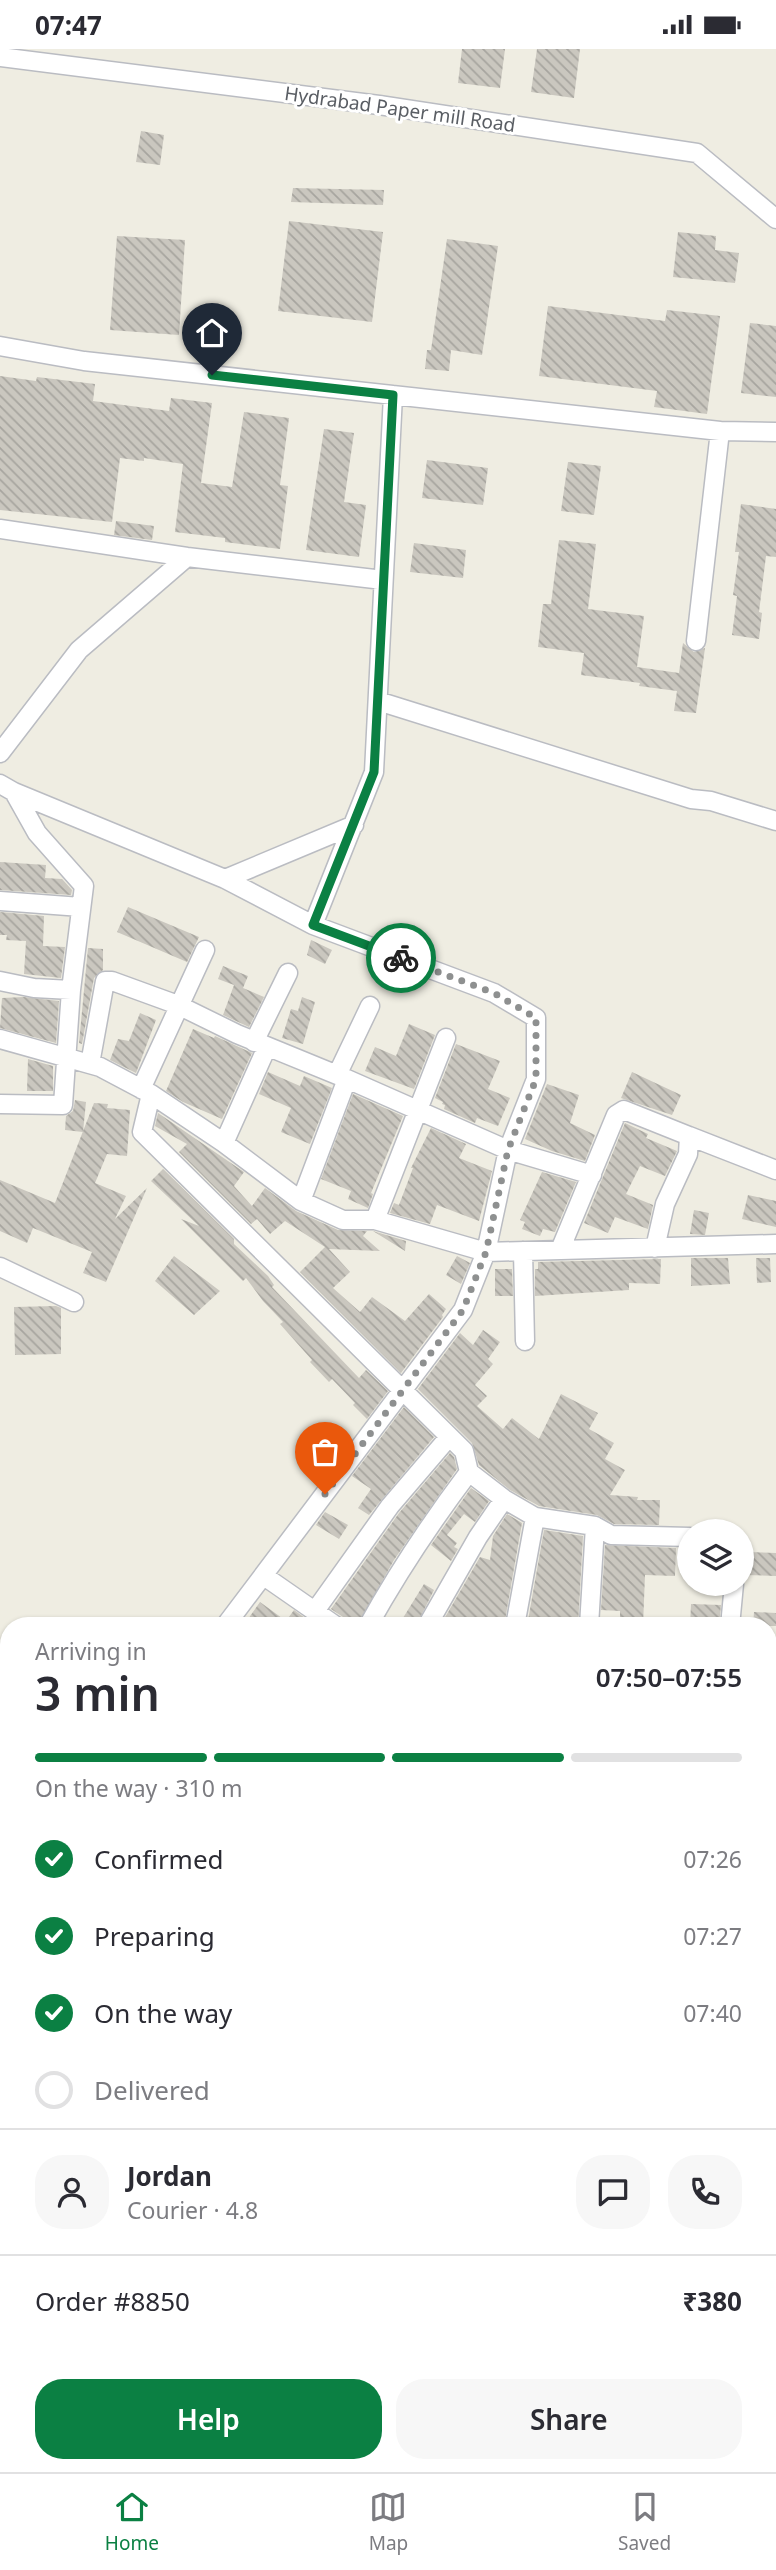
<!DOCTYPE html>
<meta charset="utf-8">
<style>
:root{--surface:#fff;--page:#f7f7f7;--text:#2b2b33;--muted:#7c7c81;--line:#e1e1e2;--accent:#0b8043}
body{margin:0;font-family:"Noto Sans",sans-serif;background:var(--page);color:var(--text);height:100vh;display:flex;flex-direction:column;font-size:26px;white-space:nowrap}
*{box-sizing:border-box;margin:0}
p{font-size:23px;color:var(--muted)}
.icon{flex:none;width:38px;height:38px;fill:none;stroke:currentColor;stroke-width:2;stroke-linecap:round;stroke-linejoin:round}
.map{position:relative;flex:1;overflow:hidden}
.details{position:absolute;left:0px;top:1568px;width:777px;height:856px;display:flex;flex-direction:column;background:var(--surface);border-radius:28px 28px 0 0;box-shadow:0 2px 5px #0004}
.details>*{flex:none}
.buttons{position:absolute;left:677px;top:1470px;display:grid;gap:14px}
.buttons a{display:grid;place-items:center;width:77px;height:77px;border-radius:50%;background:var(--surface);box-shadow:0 2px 5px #0004;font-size:35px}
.pin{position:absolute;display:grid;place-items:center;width:60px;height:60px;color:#fff;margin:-72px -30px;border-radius:50% 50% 50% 0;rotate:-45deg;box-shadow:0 0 7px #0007}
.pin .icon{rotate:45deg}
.courier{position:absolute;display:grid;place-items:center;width:70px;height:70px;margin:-35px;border:5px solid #0b8043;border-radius:50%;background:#fff;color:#222;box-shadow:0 2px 9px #0007}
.overview em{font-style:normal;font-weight:600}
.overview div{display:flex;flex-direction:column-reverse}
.overview{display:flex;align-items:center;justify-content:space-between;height:119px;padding:0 35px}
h1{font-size:46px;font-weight:600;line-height:52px}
.bar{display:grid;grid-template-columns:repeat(4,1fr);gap:10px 7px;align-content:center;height:84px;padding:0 35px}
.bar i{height:9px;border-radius:5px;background:var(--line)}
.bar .selected{background:var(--accent)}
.bar p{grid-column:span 4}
.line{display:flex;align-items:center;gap:18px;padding:0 35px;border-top:2px solid var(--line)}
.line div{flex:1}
.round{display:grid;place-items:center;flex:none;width:74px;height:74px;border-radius:28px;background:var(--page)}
ol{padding:0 35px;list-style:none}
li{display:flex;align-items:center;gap:21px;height:77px}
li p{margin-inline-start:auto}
li .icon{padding:7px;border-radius:50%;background:var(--accent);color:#fff;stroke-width:4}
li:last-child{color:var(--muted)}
li i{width:38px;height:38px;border:4px solid var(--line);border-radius:50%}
.button{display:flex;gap:14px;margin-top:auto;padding:14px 35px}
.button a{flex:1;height:80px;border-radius:28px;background:var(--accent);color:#fff;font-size:28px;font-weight:600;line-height:80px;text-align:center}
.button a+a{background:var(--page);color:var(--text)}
.status{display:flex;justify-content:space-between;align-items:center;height:49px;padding:0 35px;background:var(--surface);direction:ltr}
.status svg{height:19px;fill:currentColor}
.menu{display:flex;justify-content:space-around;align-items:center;height:98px;border-top:2px solid var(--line);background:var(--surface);font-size:19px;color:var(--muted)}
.menu a{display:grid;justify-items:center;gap:4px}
.menu .selected{color:var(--accent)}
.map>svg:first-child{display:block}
</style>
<div class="status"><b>07:47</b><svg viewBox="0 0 49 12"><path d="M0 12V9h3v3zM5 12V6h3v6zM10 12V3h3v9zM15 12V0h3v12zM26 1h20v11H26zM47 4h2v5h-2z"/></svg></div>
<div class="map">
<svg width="776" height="2423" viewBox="0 0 776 2423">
<defs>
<pattern id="building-back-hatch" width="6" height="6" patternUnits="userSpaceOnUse" patternTransform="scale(1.75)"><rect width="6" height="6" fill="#cac7bf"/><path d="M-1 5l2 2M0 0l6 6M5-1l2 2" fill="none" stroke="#a7a59f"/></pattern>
</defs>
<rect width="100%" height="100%" fill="#efede2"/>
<!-- building -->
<path fill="url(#building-back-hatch)" d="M462,0H505L500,39L458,34Z
M537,0H580L574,49L531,43Z
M141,82L164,86L160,116L136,113Z
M293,139L384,141L383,156L291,153Z
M289,172L383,183L372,273L278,262Z
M678,183L716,187L715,201L739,204L735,234L673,228Z
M117,187L185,191L179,286L110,281Z
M447,190L498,197L482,306L451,301L449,322L425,320L427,301H431Z
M548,257L665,272L667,261L720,267L707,365L654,358L657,342L539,327Z
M750,274L776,277V348L741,344Z
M0,327L36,332L37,328L95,335L93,352L169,362L171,349L212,354L201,434L232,438L244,363L289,369L280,436L288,437L280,500L225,493V489L175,483L183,415L144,409V412L120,409L112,473L0,461Z
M324,380L354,384L344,453L366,456L359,508L306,501Z
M427,411L488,419L483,456L422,449Z
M568,413L601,417L594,466L561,462Z
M741,455L776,460V508L766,507L759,563L762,564L759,590L732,586L737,547L733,546L739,503H735Z
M116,472L154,477L152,491L114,486Z
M559,491L596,495L588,560L644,567L637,618L679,624L683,594L694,603L705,599L696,664L674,662L677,642L639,637L640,634L581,626L584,604L538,598L543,555H551Z
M414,494L466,501L463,529L410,523Z
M0,813L46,816L45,829L62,830L72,841L71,846L0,841Z
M128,858L199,888L187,913L117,883Z
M0,863L44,867L43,897L65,898L61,929L24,925L26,892L6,891L7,886H0Z
M311,891L332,901L325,915L307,906Z
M88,899L103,900V921L94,929L82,995L79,994Z
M223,917L248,927L243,939L264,948L249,978L223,966L234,936L218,930Z
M24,948L59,952L56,994L0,979L2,949Z
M302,948L315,953L303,995L282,989L291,960L298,962Z
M140,964L156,971L136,1024L110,1011L118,990L129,992Z
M409,975L435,986L414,1040L365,1022L375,998L396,1007Z
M193,980L214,989L215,987L252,1004L222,1070L183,1053L166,1042Z
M456,995L500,1012L488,1040L510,1049L498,1077L477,1069L475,1074L444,1060L445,1056L442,1055L443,1053L435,1049Z
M28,1010L53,1017V1042H27Z
M268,1023L300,1037L304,1027L332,1039L310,1095L281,1083L291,1059L259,1045Z
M632,1023L681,1046L672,1066L621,1049Z
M547,1035L579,1046L570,1074L595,1086L585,1112L552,1102L525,1090Z
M353,1045L403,1067L371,1144L373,1145L368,1159L348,1150L351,1142L321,1130Z
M75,1051L86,1053L83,1083L65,1081L66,1067L73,1062Z
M94,1054L108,1055L107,1059L130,1061L127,1107L107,1105L95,1134L126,1147L115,1170L147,1139L106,1233L83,1224L92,1203L33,1179L27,1194L0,1182V1131L55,1154Z
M158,1064L244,1123L234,1137L252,1157L265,1139L296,1162L338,1181L367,1182L363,1187L380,1202L329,1200L350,1223L333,1239L360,1263L372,1248L405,1272L429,1245L446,1260L442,1266L443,1268L401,1324L300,1223L325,1198L285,1172L270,1185L257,1170L251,1175L179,1103L187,1095L155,1077Z
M625,1074L648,1085L646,1089L677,1102L665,1127L640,1117L626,1145L653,1156L648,1180L615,1168L608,1184L584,1174Z
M431,1079L466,1095L459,1109L492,1122L479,1172L437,1156L430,1175L390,1164L394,1154L399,1156L413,1119H411Z
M163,1120L234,1190V1195L268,1227L274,1236L272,1238L359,1329L366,1321L388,1342L367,1370L353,1356L355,1354L332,1330L329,1333L310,1313L312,1311L280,1275L283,1273L263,1252L246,1229L243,1232L181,1170L199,1177L151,1132Z
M542,1123L576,1133L555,1183L543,1180L540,1187L522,1180L525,1173L520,1171Z
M748,1146L776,1152V1178L742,1170Z
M694,1161L709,1164L705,1186L690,1185Z
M373,1182L406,1192L405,1202Z
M174,1207L220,1242L194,1266L155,1232Z
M457,1207L470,1214L461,1235L446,1226Z
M691,1209H728L730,1235L691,1237Z
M756,1209H770L771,1233L757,1234Z
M661,1210L660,1235L629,1234V1241L535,1247V1220H538V1213Z
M495,1220H512L513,1247H495Z
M56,1257L61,1259V1305L15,1306L14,1258Z
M483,1281L500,1293L488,1310L493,1315L475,1336L487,1347L477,1357L503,1380L512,1369L539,1390L561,1345L598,1364L589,1380L614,1394L605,1410L625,1421L610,1446L638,1448L637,1451H660L659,1476L614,1475L597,1466L539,1457L510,1441L479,1416L472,1394L418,1340L460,1284L473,1296Z
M404,1358L434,1388L369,1466L358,1459L371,1440L352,1427Z
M450,1404L454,1408L457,1420L394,1511L357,1577H347L343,1568L331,1560L399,1464Z
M471,1439L489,1452L475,1473L464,1465L447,1486L457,1494L454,1498L458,1500L451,1512L431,1496Z
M325,1463L348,1476L339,1490L316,1476Z
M507,1465L522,1474L504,1577H440L480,1508L490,1511L493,1487Z
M544,1481L583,1487L578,1577H527Z
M605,1496L676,1499L675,1527L645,1526L643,1577H620V1562L601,1561Z
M745,1503L776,1504V1527L745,1526Z
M424,1535L434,1541L416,1577H398Z
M260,1553L286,1572L294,1561L316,1577H243Z
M691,1555L721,1556L719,1577H690Z
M754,1563L776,1564V1577H753Z"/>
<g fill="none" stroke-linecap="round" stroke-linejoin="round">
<defs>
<path id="street" d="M0,8L379,56L697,104L776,170
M0,297L84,312L720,382L776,383
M0,480L187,508L383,531
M696,592L720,382
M378,652L691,750L711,752L776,772
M0,704L79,601L187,508
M0,735L14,743L225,830L313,876L494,944L536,969V1030L508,1101L486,1203L463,1261L225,1577
M225,830L354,776
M0,852L81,858
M313,876L374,723L393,346
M0,932L34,939L71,941
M0,990L100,1018L151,1045L224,1094L301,1152L343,1171H375L486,1203L776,1195
M254,993L288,924
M90,1015L105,932H112L178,956L237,985L347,1030L508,1101L592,1126
M337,1026L370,957
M141,1040L205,901
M151,1045L142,1083L464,1402L469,1423L504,1450L535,1468L595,1477L611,1486L690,1488
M0,1055L63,1056L71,941L84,837L37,784L14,743
M689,1087L776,1121
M224,1094L267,998
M301,1152L347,1030
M375,1171L446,989
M560,1201L616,1066L624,1061L689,1087L688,1105L665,1155L655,1199
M523,1202L525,1292
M0,1218L74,1253
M264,1527L336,1577
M315,1562L390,1457L449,1388
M368,1577C398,1523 432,1472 469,1423
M427,1577L478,1488L504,1450
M515,1577L535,1468
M589,1577L595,1477
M730,1577L734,1535
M0,1643L9,1650
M768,1643H776
M768,1757L776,1756
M0,1841L9,1830
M768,2163L776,2165
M0,2257L9,2265
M768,2351L776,2352
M529,2415L532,2423
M55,2423L63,2415"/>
</defs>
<!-- street casing -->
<use href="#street" stroke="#babcc2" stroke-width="21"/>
<!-- street -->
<use href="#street" stroke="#fff" stroke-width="18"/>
</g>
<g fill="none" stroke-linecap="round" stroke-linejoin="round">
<!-- done -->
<path stroke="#8e9090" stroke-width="7" stroke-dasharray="0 12.6" d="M325,1445L463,1261L486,1203L508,1101L536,1030V969L494,944L401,909"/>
<!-- route -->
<path stroke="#0b8043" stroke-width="9" d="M212,326L393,346L374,723L313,876L401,909"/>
</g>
<g text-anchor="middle" stroke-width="6" stroke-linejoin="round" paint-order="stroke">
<!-- street labels -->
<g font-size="19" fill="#5a5e64" stroke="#fff">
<text transform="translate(400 60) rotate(8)" y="7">Hydrabad Paper mill Road</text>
</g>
</g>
</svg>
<div class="buttons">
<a><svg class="icon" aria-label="layers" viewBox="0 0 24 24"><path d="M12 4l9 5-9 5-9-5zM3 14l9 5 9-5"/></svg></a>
</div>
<div class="pin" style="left:325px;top:1445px;background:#ea580c"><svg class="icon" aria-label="bag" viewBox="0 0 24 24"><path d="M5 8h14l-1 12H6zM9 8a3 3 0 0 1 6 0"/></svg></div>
<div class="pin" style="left:212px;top:326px;background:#1f2937"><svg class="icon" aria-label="home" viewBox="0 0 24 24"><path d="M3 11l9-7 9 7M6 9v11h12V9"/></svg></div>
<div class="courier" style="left:401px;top:909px"><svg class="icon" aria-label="bike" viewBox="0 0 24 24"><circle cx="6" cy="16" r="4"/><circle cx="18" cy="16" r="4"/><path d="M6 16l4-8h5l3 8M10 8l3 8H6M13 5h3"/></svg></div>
<section class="details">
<div class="overview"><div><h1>3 min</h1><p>Arriving in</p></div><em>07:50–07:55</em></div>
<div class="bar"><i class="selected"></i><i class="selected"></i><i class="selected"></i><i></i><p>On the way · 310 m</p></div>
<ol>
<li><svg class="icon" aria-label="check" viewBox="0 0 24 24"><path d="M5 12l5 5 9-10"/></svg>Confirmed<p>07:26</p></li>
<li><svg class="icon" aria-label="check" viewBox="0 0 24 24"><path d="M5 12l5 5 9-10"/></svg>Preparing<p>07:27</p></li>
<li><svg class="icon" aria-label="check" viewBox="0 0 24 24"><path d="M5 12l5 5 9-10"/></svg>On the way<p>07:40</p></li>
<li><i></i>Delivered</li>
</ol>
<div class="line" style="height:126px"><a class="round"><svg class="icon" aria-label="person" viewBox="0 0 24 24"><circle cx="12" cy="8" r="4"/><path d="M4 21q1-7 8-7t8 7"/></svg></a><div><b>Jordan</b><p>Courier · 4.8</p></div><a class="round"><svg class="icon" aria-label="chat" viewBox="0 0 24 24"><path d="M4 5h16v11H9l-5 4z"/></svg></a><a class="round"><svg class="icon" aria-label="phone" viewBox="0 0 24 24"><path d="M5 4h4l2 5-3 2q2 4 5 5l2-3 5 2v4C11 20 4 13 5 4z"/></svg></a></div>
<div class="line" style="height:91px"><div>Order #8850</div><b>₹380</b></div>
<div class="button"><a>Help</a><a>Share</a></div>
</section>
</div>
<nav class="menu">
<a class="selected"><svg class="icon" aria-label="home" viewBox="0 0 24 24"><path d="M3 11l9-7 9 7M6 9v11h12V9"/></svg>Home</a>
<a><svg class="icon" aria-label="map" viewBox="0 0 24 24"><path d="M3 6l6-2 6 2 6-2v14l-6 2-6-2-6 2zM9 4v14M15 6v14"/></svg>Map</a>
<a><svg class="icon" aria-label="saved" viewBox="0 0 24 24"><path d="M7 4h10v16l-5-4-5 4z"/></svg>Saved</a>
</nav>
